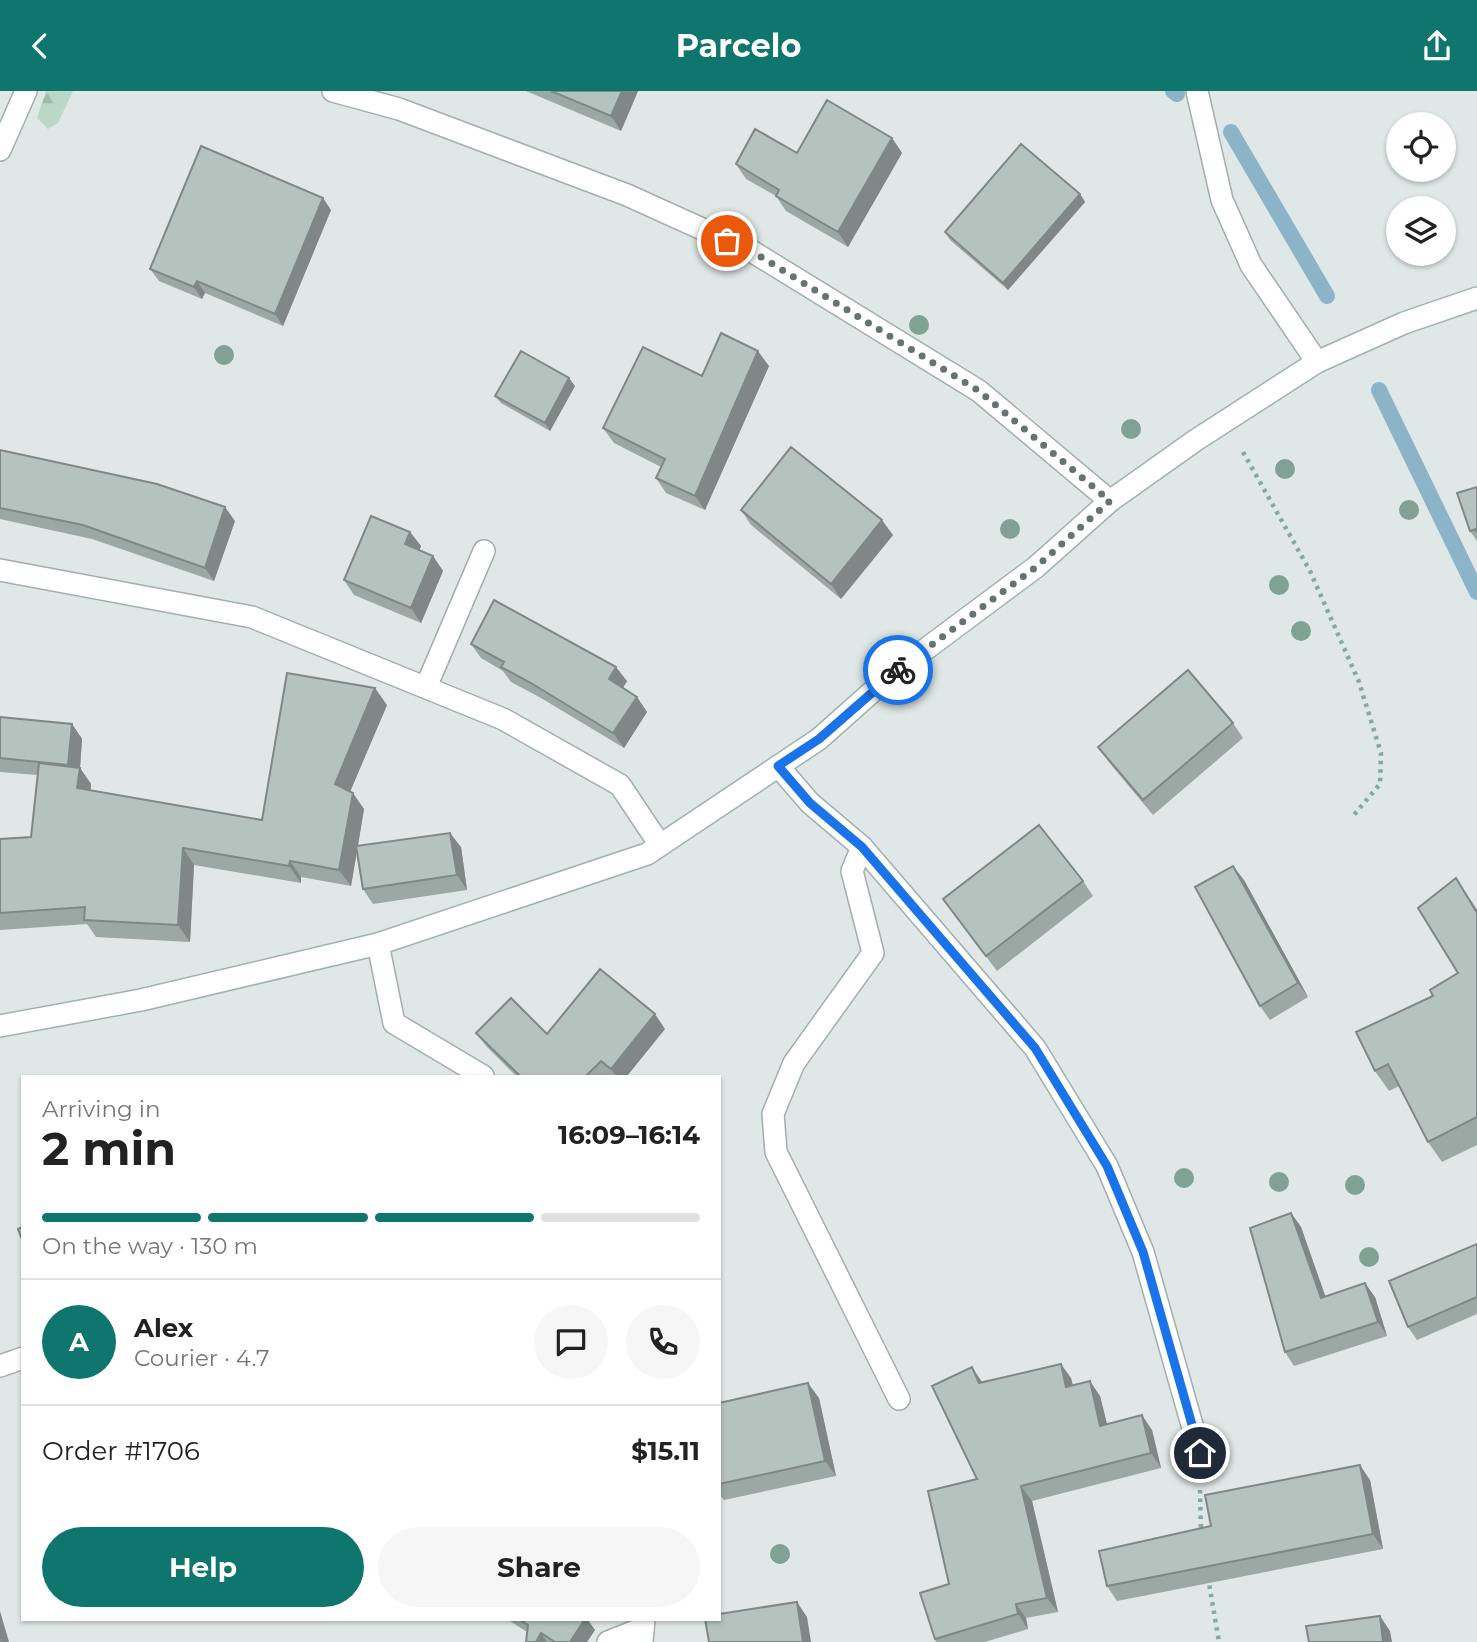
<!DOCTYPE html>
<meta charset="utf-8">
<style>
:root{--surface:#fff;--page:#f6f6f6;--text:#222;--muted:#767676;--line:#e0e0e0;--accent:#0f766e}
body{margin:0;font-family:Montserrat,sans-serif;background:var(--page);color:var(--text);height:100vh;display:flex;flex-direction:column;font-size:26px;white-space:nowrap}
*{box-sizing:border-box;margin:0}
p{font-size:23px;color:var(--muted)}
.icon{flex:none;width:38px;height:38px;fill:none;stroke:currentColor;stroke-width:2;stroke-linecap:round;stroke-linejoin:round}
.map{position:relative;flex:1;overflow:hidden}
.side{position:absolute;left:21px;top:984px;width:700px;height:546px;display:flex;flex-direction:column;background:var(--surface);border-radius:0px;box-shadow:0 2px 5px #0004}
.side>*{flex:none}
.buttons{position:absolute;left:1386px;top:21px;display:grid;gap:14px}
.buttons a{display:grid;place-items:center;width:70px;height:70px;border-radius:50%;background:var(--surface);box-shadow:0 2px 5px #0004;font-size:35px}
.pin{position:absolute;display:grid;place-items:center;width:60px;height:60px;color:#fff;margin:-30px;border:4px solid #fff;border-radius:50%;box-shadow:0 2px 7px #0007}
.courier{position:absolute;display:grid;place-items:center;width:70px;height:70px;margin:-35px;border:5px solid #1a73e8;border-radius:50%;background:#fff;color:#222;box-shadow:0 2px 9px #0007}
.head em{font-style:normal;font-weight:700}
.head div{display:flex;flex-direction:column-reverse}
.head{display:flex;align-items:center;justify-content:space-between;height:119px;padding:0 21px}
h1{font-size:46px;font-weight:700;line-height:52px}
.bar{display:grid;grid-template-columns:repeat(4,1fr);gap:10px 7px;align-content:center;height:84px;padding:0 21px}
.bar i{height:9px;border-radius:5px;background:var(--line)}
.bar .on{background:var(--accent)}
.bar p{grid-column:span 4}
.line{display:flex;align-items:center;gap:18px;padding:0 21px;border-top:2px solid var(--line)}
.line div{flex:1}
.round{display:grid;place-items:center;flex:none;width:74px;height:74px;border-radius:37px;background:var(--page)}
.action{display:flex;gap:14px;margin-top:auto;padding:14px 21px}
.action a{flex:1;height:80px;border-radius:42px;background:var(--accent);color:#fff;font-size:28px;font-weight:700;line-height:80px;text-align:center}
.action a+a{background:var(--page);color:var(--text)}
header{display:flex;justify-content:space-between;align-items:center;height:91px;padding:0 21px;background:var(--accent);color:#fff;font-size:32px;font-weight:700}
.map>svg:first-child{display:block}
</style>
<header><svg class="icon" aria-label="back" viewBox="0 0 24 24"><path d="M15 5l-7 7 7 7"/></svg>Parcelo<svg class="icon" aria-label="share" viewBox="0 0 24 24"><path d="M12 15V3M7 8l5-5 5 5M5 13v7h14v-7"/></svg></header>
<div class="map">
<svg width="1477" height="1551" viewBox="0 0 1477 1551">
<defs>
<pattern id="forest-firs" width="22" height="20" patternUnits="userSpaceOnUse" patternTransform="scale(1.75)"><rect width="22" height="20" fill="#bad8c7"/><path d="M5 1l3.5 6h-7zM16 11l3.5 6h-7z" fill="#a0baac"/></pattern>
</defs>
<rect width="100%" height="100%" fill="#dfe8e6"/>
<!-- forest -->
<path fill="url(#forest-firs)" d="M46,0H73L58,32L48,38L37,27Z"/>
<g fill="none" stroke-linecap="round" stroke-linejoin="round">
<!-- stream -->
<path stroke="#8cb4c8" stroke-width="16" d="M1173,0L1177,3
M1231,41L1327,205
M1379,299L1477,501"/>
<defs>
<path id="lane" d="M333,0L399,18L627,104L753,161L979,300L1110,410
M0,59L26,0
M0,479L252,526L503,628L620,694L660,754
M426,596L484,460
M862,756L852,780L873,862L794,972L773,1023L776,1061L899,1308
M0,1275L23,1267
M608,1551L643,1537"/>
<path id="street" d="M1197,0L1222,109L1251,174L1317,271
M778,675L810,712L862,756L1035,957L1107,1075L1143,1161L1200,1362
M378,853L394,932L483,985
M642,1551L644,1528"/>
<path id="secondary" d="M0,935L141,909L378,853L647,763L819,648L891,584L1036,476L1110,410L1196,349L1317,271L1404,232L1477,207"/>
</defs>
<!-- lane casing -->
<use href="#lane" stroke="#a3afad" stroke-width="24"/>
<!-- street casing -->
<use href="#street" stroke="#a3afad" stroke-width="24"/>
<!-- secondary casing -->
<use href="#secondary" stroke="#9fb3af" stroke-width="24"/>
<!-- path -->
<path stroke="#82a9a4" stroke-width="4.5" stroke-dasharray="3.5 5" stroke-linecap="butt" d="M1243,361L1310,480L1359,591L1381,662L1380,693L1353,725
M1200,1399L1201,1443
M1208,1486L1219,1551"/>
<!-- lane -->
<use href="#lane" stroke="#fff" stroke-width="21"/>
<!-- street -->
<use href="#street" stroke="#fff" stroke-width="21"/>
<!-- secondary -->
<use href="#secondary" stroke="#fff" stroke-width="21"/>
</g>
<!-- trees -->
<g fill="#7fa294">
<circle cx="919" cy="234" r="10"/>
<circle cx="224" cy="264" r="10"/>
<circle cx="1131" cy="338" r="10"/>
<circle cx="1285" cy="378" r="10"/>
<circle cx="1409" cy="419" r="10"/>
<circle cx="1010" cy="438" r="10"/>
<circle cx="1279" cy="494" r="10"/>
<circle cx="1301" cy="540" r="10"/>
<circle cx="1184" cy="1087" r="10"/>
<circle cx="1279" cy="1091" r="10"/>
<circle cx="1355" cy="1094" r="10"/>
<circle cx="1369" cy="1166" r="10"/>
<circle cx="780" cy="1463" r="10"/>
</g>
<!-- wall -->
<path fill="#9ca8a4" d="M526,0H638L621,40Z
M892,47L902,62L848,156L786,120L776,105L746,88L736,73L797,62Z
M1080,103L1085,111L1008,199L950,149L945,141Z
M331,119L283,235L205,202L202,208L159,190L150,178Z
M769,275L705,419L666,402L656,387L661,376L614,352L603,337L702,285Z
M575,295L550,340L501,312L495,305Z
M0,359L235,430L214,490L92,448L0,428Z
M1477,396V450L1470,440Z
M741,419L893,444L841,508L751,434Z
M410,441L421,455L419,459L433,465L443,480L421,532L354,504L344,489Z
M471,553L627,590L623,597L637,606L647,621L624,657L541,607L511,591L503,580L481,567Z
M387,614L350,701L364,718L358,755L461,756L467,799L373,813L363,798L357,760L351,795L301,786V792L194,774L190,851L96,846L87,833L0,839V748L31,746L37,684L0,681V626L72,633L82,648L80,677L91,693V699L262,729Z
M1233,632L1243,647L1153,724L1108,670L1098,656Z
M1244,789L1308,906L1270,929L1260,915Z
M1083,790L1093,805L997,880L943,808Z
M1470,808L1477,819V1054L1442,1071L1428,1051L1399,995L1389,1000L1375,980L1458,882Z
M665,938L627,985H516L487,956L476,942L547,943Z
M1291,1122L1301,1136L1325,1206H1375L1387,1245L1294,1275L1285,1261Z
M1477,1153V1223L1417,1249L1408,1236Z
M1071,1287L1073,1295L1100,1305L1107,1333L1152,1339L1161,1377L1032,1410L1058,1521L1026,1527L1028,1538L985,1551H936L935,1548L977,1388L982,1291Z
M819,1307L836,1385L724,1409L719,1403V1312Z
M1370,1389L1383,1458L1117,1510L1107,1495L1211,1435Z
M507,1528H587L595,1539L587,1551H526L527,1541Z"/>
<!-- shaded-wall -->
<path fill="#7f8886" d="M622,0H638L621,40L611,25Z
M892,47L902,62L848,156L838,141Z
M1080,103L1085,111L1008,199L1003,192Z
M323,107L331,119L283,235L275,223Z
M197,190L205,202L202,208L194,196Z
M758,260L769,275L705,419L695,405Z
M569,287L575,295L550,340L545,332Z
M225,416L235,430L214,490L205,477Z
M882,429L893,444L841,508L831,493Z
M410,441L421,455L416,468L405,453Z
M433,465L443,480L421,532L411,517Z
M616,576L627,590L619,603L609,588Z
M375,597L387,614L346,710L335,693Z
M637,606L647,621L624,657L613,642Z
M72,633L82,648L80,677L91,693L89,713L77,697L78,688L68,674Z
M353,702L364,718L351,795L339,779Z
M450,742L461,756L467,799L457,784Z
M183,757L194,774L190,851L178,834Z
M290,770L301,786V792L289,775Z
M1233,775L1244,789L1308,906L1298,892Z
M1456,787L1477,819V822Z
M655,923L665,938L627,985H616L611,978Z
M1291,1122L1301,1136L1331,1221L1321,1207Z
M1365,1192L1375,1206L1387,1245L1378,1231Z
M1061,1273L1071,1287L1077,1311L1066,1296Z
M972,1276L982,1291L990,1307L979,1292Z
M1090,1290L1100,1305L1111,1349L1100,1335Z
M808,1292L819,1307L836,1385L825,1370Z
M1142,1324L1152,1339L1161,1377L1151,1362Z
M1360,1374L1370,1389L1383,1458L1373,1443Z
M1021,1395L1032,1410L1058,1521L1047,1507Z
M797,1511L807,1526L811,1551H803Z
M1016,1513L1026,1527L1028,1538L1018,1523Z
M0,1520L9,1551H3L0,1539Z
M1380,1525L1390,1540L1392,1551H1383Z
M585,1528H587L595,1539L587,1551H570Z
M541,1542L547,1551H536Z"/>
<!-- building -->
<path fill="#b5c3bf" stroke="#7f8886" stroke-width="2" d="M551,0H622L611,25Z
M827,9L892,47L838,141L776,105L779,99L736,73L755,38L797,62Z
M1021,53L1080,103L1003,192L945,141Z
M201,55L323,107L275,223L197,190L194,196L150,178Z
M721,242L758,260L695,405L656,387L665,368L603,337L643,256L702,285Z
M521,260L569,287L545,332L495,305Z
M791,356L882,429L831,493L741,419Z
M0,359L157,393L225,416L205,477L83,434L0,417Z
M1477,396V441L1476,438L1470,440L1457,402Z
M371,425L410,441L405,453L433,465L411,517L344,489Z
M494,509L616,576L609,588L637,606L613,642L531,592L501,576L504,571L471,553Z
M1188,579L1233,632L1143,709L1098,656Z
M287,582L375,597L335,693L353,702L339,779L290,770L289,775L183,757L178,834L84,829L85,816L0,822V748L31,746L39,672L80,677L77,697L262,729Z
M0,626L72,633L68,674L0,667Z
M1039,734L1083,790L986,865L943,808Z
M450,742L457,784L363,798L356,755Z
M1233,775L1298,892L1260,915L1195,796Z
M1456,787L1477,822V1026L1428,1051L1388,973L1375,980L1356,941L1433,905L1430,899L1458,882L1418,817Z
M600,878L655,923L611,978L601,970L586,985H520L476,942L511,907L547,943Z
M1291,1122L1321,1207L1365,1192L1378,1231L1285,1261L1250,1137Z
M23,1136V1151L18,1138Z
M1477,1153V1206L1408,1236L1389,1190Z
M1061,1273L1066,1296L1090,1290L1100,1335L1142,1324L1151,1362L1021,1395L1047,1507L1016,1513L1018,1523L935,1548L920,1502L949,1493L928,1400L977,1388L932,1295L972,1276L979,1292Z
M808,1292L825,1370L719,1393V1312Z
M1360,1374L1373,1443L1107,1495L1099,1460L1211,1435L1205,1404Z
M797,1511L803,1551H709L705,1528H719V1523Z
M1380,1525L1383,1551H1309L1306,1535Z
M518,1528H585L570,1551H555L541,1542L536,1551H526L528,1534Z
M0,1539L3,1551H0Z"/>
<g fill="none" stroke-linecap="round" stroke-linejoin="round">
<!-- done -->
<path stroke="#647473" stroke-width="7" stroke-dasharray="0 12.6" d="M727,150L753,161L979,300L1110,410L1036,476L898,579"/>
<!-- route -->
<path stroke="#1a73e8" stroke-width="9" d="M898,579L819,648L778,675L810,712L862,756L1035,957L1107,1075L1143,1161L1200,1362"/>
</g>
</svg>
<div class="buttons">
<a><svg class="icon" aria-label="locate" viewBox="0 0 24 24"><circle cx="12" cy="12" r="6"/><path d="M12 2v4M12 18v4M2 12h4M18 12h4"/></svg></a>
<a><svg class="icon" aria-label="layers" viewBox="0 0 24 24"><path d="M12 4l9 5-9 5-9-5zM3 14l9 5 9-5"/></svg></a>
</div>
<div class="pin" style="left:727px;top:150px;background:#ea580c"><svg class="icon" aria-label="bag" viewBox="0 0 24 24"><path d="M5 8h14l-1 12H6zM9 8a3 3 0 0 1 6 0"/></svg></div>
<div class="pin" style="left:1200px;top:1362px;background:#1f2937"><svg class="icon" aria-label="home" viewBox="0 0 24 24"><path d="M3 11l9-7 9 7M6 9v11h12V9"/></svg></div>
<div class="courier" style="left:898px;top:579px"><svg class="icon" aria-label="bike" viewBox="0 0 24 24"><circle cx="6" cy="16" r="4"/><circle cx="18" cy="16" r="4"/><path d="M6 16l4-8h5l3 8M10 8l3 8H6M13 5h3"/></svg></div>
<section class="side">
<div class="head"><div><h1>2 min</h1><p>Arriving in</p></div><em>16:09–16:14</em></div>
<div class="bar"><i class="on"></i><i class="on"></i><i class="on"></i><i></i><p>On the way · 130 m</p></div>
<div class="line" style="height:126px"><b class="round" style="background:var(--accent);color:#fff">A</b><div><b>Alex</b><p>Courier · 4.7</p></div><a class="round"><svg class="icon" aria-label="chat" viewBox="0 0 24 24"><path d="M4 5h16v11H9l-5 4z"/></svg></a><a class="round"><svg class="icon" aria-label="phone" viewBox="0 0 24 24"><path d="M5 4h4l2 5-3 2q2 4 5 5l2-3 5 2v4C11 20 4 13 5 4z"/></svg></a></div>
<div class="line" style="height:91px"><div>Order #1706</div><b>$15.11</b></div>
<div class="action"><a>Help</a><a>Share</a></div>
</section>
</div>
